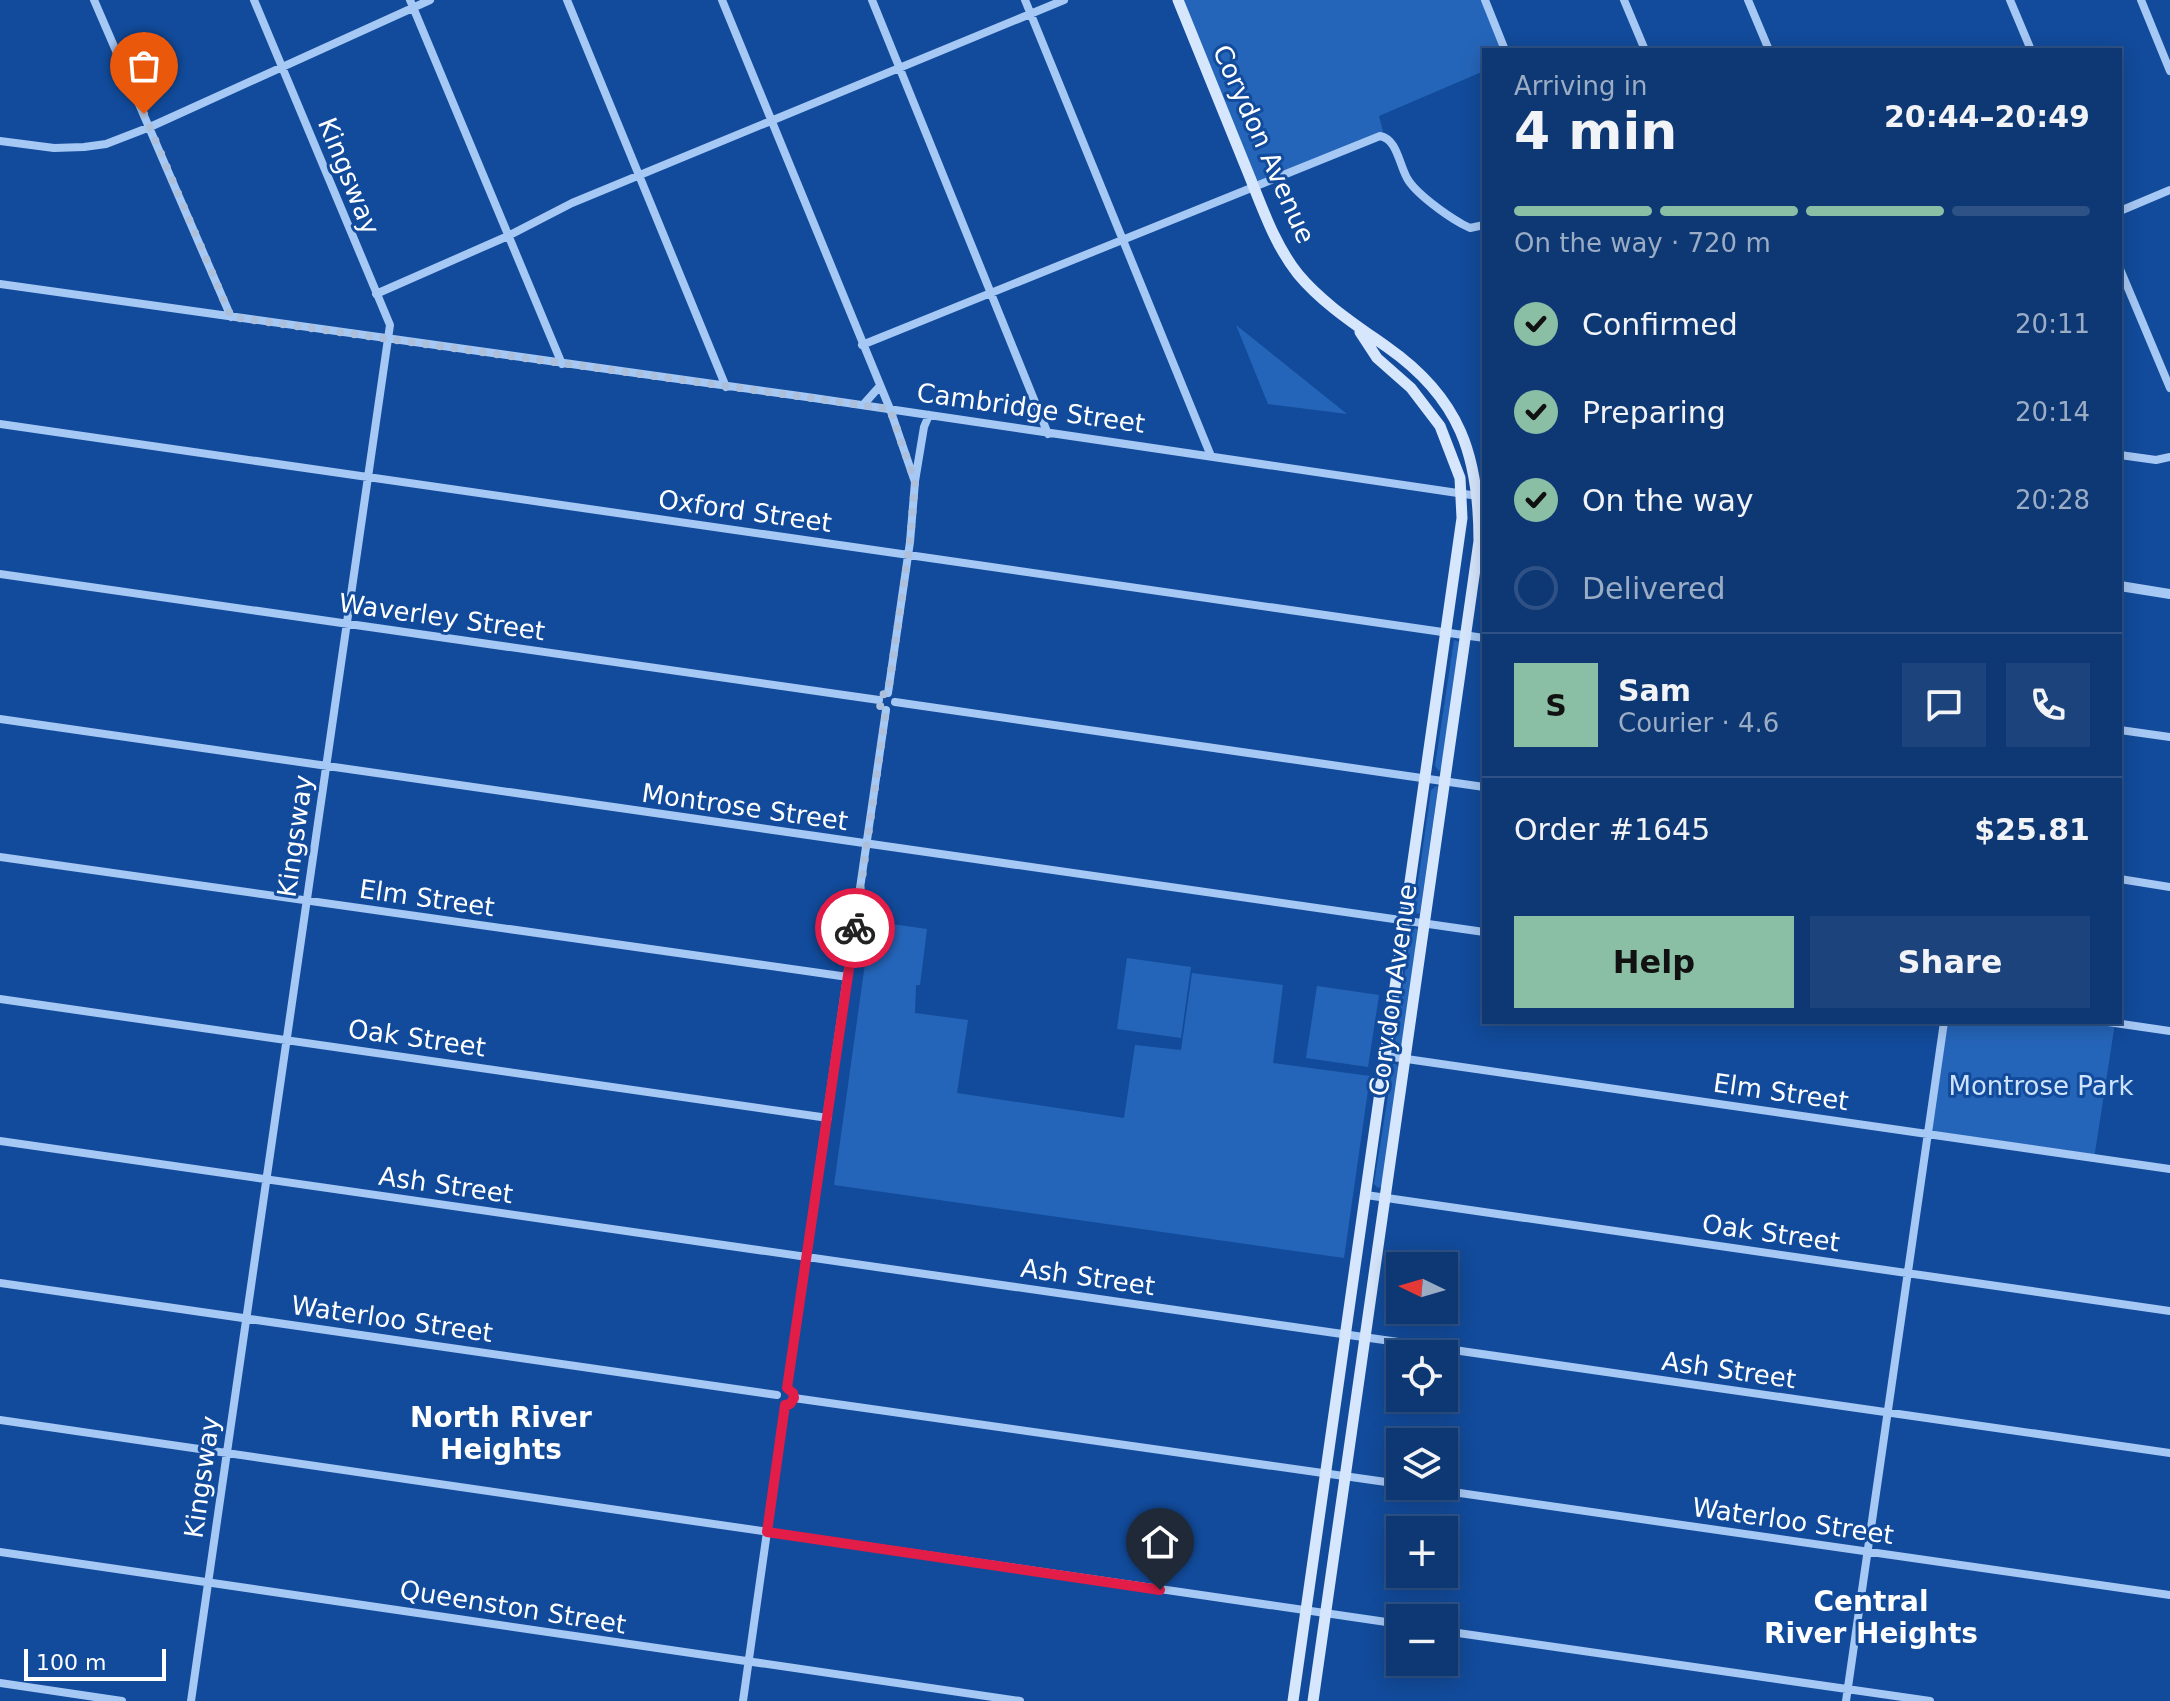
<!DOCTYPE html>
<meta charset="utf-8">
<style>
:root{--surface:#0e3874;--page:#1c437c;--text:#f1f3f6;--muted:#9bacc5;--line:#2e5286;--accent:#8abfa5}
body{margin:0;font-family:"DejaVu Sans",sans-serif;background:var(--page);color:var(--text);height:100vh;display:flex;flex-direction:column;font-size:30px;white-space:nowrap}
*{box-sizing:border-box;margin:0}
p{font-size:26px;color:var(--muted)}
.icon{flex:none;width:44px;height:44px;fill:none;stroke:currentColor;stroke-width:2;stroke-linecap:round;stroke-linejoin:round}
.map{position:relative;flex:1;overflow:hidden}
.drawer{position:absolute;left:1482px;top:48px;width:640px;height:976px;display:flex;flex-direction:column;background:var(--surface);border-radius:0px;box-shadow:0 4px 20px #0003,0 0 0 2px var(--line)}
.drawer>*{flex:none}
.needle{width:52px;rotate:275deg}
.fabs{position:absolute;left:1386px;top:1252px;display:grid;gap:16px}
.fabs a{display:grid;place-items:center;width:72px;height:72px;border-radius:0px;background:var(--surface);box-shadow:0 4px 20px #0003,0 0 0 2px var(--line);font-size:40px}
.scale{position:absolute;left:24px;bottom:20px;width:142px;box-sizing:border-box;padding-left:8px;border:4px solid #fff;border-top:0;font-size:22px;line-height:28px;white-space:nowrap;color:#fff;-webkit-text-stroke:6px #124b9b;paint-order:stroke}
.pin{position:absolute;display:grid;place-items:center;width:68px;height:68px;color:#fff;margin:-82px -34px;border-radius:50% 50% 50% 0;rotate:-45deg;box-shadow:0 0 8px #0007}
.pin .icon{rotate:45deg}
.courier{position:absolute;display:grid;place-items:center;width:80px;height:80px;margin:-40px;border:6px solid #e11d48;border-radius:50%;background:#fff;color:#222;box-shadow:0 2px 10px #0007}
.summary em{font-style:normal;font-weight:700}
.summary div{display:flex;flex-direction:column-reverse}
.summary{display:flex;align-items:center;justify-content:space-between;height:136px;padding:0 32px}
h1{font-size:52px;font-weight:700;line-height:60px}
.bar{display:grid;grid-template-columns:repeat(4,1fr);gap:12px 8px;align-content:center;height:96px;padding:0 32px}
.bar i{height:10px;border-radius:6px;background:var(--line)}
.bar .active{background:var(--accent)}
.bar p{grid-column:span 4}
.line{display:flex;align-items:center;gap:20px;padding:0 32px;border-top:2px solid var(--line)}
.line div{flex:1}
.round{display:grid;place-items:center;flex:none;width:84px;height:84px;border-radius:0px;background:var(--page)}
ol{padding:0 32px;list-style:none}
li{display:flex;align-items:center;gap:24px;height:88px}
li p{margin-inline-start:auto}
li .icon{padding:8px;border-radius:50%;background:var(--accent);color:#111;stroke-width:4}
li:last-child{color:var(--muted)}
li i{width:44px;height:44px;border:4px solid var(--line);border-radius:50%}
.button{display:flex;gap:16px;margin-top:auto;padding:16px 32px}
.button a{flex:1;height:92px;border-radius:0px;background:var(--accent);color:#111;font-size:32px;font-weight:700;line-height:92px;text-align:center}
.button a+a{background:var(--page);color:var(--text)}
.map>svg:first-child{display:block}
</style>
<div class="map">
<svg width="2170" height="1701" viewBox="0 0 2170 1701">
<rect width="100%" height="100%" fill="#124b9b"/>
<!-- green -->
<path fill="#2565b9" d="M1178,0H1485L1505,50H1484V71L1379,116L1384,136L1254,186Z
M1236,325L1347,414L1268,404Z
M1454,640L1460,642L1442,769L1439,771L1435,766Z
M1436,786L1438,787L1420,913L1418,914L1414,910L1431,790Z
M871,921L927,929L920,985H916L915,1013L968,1020L957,1093L1124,1118L1135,1045L1181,1050L1192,973L1283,985L1273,1063L1370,1076L1344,1258L834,1185Z
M1416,928L1418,930L1402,1046L1398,1048L1395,1042L1411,931Z
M1127,958L1191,967L1181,1038L1117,1029Z
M1317,986L1379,995L1368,1067L1306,1058Z
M1944,1022L2115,1023L2094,1159L1928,1134Z
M1393,1064H1396L1399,1068L1382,1186L1378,1188L1374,1184Z"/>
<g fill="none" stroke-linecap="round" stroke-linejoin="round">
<!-- minor -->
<path stroke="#a6c8f4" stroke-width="8" d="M94,0L231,317
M410,0L562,364
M567,0L726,387
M722,0L890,409L915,482L910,542L888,693
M872,0L1048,434
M1025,0L1211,456
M1485,0L1505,50
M1624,0L1645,50
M1748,0L1769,50
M2010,0L2031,50
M2141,0L2170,71
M0,141L54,148L84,147L106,144L150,127L430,0
M2120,211L2170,190
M2120,269L2170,388
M0,284L807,397L1478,496
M376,294L508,236L572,203L1064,0
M862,345L1380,136C1397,139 1399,164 1407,178C1415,193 1446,215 1462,224L1470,228L1484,225
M863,405L880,386
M0,424L1484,638
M2120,455L2156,460L2170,457
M915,481L924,427L929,415
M0,574L879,700
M895,702L1484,787
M0,719L1484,932
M2120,730L2170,737
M0,857L848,977
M2120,879L2170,887
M0,999L828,1118
M2108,1022L2170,1031
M1386,1056L2170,1169
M0,1141L2170,1453
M1366,1195L2170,1311
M0,1283L777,1395
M787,1388L886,710
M794,1398L1400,1484
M0,1420L1400,1624
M1411,1486L2170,1595
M0,1552L1020,1701
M1444,1631L1930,1701
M0,1683L122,1701
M191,1701L390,325L254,0
M743,1701L785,1405
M1846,1701L1944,1022"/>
<!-- tertiary -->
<path stroke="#a6c8f4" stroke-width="10" d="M2120,586L2170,594"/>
<!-- secondary -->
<path stroke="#d6e6fd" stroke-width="11" d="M1178,0C1201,57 1224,113 1247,170C1261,204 1274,244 1298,274C1322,303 1356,325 1387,347C1460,398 1479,456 1479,541L1313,1701
M1293,1701L1462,518L1460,478L1440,426L1411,388L1377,358L1360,332"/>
</g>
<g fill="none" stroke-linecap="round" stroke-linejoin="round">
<!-- done -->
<path stroke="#acc0dc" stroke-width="8" stroke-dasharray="0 14.4" d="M144,114L231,317L890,409L915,482L910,542L888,693L881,695L879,705L886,710L855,928"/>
<!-- route -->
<path stroke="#e11d48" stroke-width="10" d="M855,928L787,1388L793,1393L794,1398L790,1404L785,1405L767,1532L1160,1590"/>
</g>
<g text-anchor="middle" stroke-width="6" stroke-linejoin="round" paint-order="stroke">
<!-- street labels -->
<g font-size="26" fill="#fff" stroke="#124b9b">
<text transform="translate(1264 144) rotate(66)" y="9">Corydon Avenue</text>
<text transform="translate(349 176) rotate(68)" y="9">Kingsway</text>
<text transform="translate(1031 408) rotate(8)" y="9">Cambridge Street</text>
<text transform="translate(745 511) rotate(8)" y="9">Oxford Street</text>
<text transform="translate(442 617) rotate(8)" y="9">Waverley Street</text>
<text transform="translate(745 807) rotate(8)" y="9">Montrose Street</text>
<text transform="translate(295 836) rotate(-82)" y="9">Kingsway</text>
<text transform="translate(427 898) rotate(8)" y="9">Elm Street</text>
<text transform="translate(1393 990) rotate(-82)" y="9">Corydon Avenue</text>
<text transform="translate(417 1038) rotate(8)" y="9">Oak Street</text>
<text transform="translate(1781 1092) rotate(8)" y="9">Elm Street</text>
<text transform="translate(446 1185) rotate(8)" y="9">Ash Street</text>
<text transform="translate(1771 1233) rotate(8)" y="9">Oak Street</text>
<text transform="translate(1088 1277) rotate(8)" y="9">Ash Street</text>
<text transform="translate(392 1319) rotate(8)" y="9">Waterloo Street</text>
<text transform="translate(1729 1370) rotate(8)" y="9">Ash Street</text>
<text transform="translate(202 1477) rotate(-82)" y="9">Kingsway</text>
<text transform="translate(1793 1521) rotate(8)" y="9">Waterloo Street</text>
<text transform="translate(513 1607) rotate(9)" y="9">Queenston Street</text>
</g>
<!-- park labels -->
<g font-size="26" fill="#cee3fe" stroke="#124b9b">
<text x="2041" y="1095">Montrose Park</text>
</g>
<!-- neighbourhood labels -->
<g font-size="28" font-weight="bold" fill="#fff" stroke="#124b9b">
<text x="501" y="1427">North River<tspan x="501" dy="32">Heights</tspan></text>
<text x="1871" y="1611">Central<tspan x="1871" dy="32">River Heights</tspan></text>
</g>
</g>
</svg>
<div class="fabs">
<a><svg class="needle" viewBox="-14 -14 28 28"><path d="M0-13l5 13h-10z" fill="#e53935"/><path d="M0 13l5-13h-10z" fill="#9bacc5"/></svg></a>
<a><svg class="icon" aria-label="locate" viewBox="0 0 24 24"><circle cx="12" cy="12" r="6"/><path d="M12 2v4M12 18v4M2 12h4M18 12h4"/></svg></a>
<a><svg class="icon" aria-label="layers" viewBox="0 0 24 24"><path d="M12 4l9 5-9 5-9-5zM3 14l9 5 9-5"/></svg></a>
<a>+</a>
<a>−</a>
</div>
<div class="scale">100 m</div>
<div class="pin" style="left:144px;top:114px;background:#ea580c"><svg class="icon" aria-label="bag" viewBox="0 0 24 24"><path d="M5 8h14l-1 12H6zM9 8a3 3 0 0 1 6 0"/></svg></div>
<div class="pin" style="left:1160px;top:1590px;background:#1f2937"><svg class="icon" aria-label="home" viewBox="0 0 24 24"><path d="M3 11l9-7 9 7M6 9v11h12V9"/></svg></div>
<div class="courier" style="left:855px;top:928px"><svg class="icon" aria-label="bike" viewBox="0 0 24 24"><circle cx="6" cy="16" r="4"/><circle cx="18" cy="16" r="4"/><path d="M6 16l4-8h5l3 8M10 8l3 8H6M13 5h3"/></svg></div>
<section class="drawer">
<div class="summary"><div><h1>4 min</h1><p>Arriving in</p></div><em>20:44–20:49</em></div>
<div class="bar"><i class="active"></i><i class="active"></i><i class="active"></i><i></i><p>On the way · 720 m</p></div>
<ol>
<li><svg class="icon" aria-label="check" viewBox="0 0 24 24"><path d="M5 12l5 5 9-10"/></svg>Confirmed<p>20:11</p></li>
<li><svg class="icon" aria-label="check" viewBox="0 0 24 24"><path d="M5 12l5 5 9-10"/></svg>Preparing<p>20:14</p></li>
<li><svg class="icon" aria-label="check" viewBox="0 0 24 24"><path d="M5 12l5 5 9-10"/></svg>On the way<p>20:28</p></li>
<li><i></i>Delivered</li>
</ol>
<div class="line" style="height:144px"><b class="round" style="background:var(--accent);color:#111">S</b><div><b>Sam</b><p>Courier · 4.6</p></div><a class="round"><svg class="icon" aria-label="chat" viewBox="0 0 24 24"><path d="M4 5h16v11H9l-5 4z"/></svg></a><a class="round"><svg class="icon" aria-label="phone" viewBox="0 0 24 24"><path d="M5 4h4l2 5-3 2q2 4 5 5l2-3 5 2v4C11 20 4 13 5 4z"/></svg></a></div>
<div class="line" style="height:104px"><div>Order #1645</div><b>$25.81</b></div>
<div class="button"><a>Help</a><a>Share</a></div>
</section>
</div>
